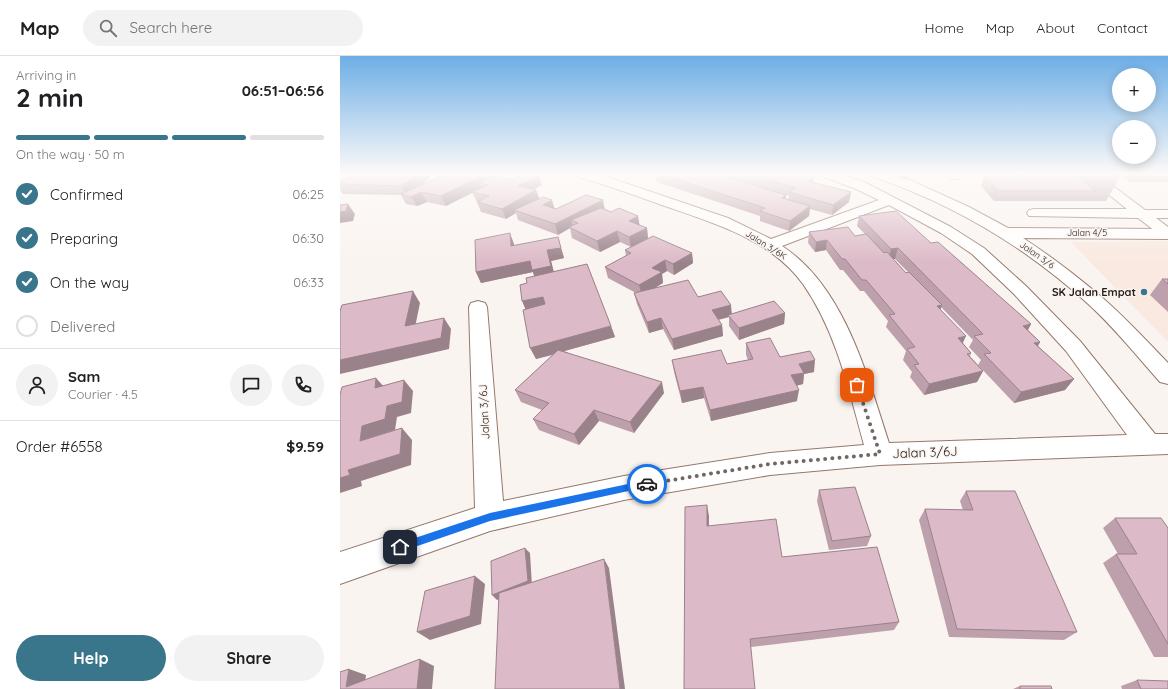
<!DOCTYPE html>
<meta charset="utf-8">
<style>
:root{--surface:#fff;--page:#f2f2f2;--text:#202124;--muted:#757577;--line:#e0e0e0;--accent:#39768c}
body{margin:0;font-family:Quicksand,sans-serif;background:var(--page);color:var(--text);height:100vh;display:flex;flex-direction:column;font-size:15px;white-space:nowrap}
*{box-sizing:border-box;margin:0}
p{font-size:13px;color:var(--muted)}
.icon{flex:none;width:22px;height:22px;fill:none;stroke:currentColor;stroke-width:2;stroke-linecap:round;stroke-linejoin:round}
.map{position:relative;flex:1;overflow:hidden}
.sheet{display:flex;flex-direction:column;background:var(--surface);width:340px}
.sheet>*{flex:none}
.controls{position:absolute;left:772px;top:12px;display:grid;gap:8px}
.controls a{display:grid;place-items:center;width:44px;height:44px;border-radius:50%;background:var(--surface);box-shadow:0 2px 10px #0003;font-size:20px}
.pin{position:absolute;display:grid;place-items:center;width:34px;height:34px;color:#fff;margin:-17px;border-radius:8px;box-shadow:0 2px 6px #0006}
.courier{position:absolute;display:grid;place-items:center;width:40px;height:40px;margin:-20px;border:3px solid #1a73e8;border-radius:50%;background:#fff;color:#222;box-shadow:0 1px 5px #0007}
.overview em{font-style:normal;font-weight:700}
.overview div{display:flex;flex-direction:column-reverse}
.overview{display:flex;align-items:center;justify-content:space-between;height:68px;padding:0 16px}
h1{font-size:26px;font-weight:700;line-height:30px}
.bar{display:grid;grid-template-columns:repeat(4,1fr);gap:6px 4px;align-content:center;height:48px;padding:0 16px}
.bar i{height:5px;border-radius:3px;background:var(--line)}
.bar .on{background:var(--accent)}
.bar p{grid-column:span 4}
.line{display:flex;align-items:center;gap:10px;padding:0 16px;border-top:1px solid var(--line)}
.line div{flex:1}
.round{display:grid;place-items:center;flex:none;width:42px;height:42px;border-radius:21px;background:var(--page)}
ol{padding:0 16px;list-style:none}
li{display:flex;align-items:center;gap:12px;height:44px}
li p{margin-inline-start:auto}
li .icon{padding:4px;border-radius:50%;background:var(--accent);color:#fff;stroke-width:4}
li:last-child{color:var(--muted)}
li i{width:22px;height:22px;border:2px solid var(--line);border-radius:50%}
.button{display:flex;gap:8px;margin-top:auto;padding:8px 16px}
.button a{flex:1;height:46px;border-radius:24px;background:var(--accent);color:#fff;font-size:16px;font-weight:700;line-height:46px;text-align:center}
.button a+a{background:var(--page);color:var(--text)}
header{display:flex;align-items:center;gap:24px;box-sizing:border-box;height:56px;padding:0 20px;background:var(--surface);border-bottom:1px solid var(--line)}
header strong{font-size:19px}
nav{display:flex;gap:22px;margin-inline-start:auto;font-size:14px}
.search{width:280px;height:36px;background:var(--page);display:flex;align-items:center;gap:10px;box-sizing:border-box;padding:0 14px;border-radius:22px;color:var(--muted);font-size:15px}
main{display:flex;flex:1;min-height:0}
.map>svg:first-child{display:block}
</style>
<header>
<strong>Map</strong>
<div class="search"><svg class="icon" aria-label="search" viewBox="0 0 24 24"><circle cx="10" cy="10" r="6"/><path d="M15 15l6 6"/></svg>Search here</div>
<nav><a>Home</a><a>Map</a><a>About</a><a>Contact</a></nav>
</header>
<main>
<section class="sheet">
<div class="overview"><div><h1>2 min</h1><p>Arriving in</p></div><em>06:51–06:56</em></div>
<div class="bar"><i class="on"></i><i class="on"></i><i class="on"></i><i></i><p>On the way · 50 m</p></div>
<ol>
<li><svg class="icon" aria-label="check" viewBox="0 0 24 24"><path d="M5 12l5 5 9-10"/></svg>Confirmed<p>06:25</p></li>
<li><svg class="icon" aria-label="check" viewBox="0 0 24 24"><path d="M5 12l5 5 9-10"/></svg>Preparing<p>06:30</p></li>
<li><svg class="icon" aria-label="check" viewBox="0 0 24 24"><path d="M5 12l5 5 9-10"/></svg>On the way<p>06:33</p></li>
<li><i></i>Delivered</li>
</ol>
<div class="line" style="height:72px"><a class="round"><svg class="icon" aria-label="person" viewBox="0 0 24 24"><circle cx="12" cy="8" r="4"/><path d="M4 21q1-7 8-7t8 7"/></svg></a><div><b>Sam</b><p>Courier · 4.5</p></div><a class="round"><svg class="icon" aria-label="chat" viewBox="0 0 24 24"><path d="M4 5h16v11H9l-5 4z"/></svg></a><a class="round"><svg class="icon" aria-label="phone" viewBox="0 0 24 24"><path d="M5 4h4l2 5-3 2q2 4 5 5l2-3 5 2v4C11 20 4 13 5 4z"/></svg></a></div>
<div class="line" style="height:52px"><div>Order #6558</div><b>$9.59</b></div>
<div class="button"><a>Help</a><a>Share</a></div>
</section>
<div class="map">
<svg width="828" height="633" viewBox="0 0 828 633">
<rect width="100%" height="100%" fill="#faf4f0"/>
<!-- built -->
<path fill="#f9e9e1" d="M828,185V286L731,186Z"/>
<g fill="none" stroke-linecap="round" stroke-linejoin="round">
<defs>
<path id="street" d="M237,118H258L288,128L388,162L431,183L539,144L516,133L484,121L482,118H501L526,127L611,171L644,192L686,230L740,285L815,378H828V398L540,409L430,419L284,444L150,475L0,528V496L135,452L129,251L131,247L138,245L145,247L147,251L163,445L284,420L430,397L524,389C509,334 496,275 463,228C430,182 370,166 319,148C292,138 266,129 239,121ZM549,149L601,177L632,198L674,238L726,295L787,379L549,387C527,320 505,231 442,190Z
M607,118H619L620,120L618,123H610Z
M743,118H757L805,154H828V162H816L828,171V183L823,181L798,162L689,160L687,157L689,154L694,153H787Z"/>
<path id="secondary" d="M532,118H551L572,125L629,151L668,172L828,173V183L683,182C709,199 734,218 758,238C783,259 805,283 828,307V328L820,326C796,299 773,270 746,246C684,190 613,148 534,121Z"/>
</defs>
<!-- street casing -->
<use href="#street" stroke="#947869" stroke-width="2"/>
<!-- secondary casing -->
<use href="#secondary" stroke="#947869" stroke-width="2"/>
<!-- street -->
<use href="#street" fill="#fff" fill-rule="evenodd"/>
<!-- secondary -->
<use href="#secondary" fill="#fff" fill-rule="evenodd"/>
</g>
<!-- wall -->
<path fill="#bda0ab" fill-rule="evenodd" d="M14,118H88L90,122L80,130L97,122L95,118H158L159,121L202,129L193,133L196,134L199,143L215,153H265L307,172L308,182L352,197L353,207L334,219L327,215L322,218L323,227L314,232L358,241L391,258L445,257L444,268L399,284L389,270V261L378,264L382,269L383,280L334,294L323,273L309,277L297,248L294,237H296L268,222L265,211L286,200L285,194L291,191L280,186L260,196L232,182L230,172L218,179L178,164L176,157L166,163L141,156L137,146L132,136L106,150L87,146L77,150L66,148L61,139L3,138L0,134V126Z
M315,118H465L474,121L473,126L511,136L509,146L492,159L470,153L469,160L449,175L420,165V160L317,126ZM446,139L449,140L448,144L446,143Z
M549,118H568V122L564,124Z
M647,118H734L733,120H737L738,118H828V126H790L781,119L766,145H654L641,130L644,120H648Z
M519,160L591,187L691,268L688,274L700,286L698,290L734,323L725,334L674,347L638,309L641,304L629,291L633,284L601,251L600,254L623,287L631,297L630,300L643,315L637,326L584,339L570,321L572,316L563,304L566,295L546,271L548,265L524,235H520L503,214H500L486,194L475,196L468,187L469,176L515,180L525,178L517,170ZM553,203H555L569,217H566Z
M174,188V190L221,192L224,202L211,205L214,216L271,270L275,281L224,295L324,337L294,377L259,365L239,389L199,374L193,363L202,354L181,346L175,334L213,299L196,303L186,253L187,227L194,220L193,216L141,227L136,216Z
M822,223H828V256L810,239Z
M406,287L474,316L464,318L463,328L456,330L457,345L371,365L364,342L342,347L334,316L332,304L387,308L408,304L406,299Z
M479,434L531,480L527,490L489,494L477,445Z
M626,435L737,576L724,584L609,581L579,464L585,453L623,454L620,445Z
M369,460V470L442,501L559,566L554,574L411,591L344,633Z
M775,462L828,472V601H814L763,507L776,498H778L763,472Z
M797,624L828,633H782L781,630Z
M680,630L712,633H673Z"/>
<!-- shaded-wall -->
<path fill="#9a828b" d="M78,118H88L90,122L66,139L61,130Z
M145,118H158L160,122L139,127L142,132L106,150L101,140Z
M566,118H568V122L564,124L565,119Z
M199,120L202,129L181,140L178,130Z
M474,121L473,130L468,125Z
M196,134L200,144L174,154L176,157L166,163L162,153Z
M81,136L87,146L77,150L71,141Z
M511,136L509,146L492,159L493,149Z
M446,139V149L442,142Z
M212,144L215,154L203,149Z
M263,144L265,154L238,167L231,164L233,171H229L230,172L218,179L215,168Z
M8,148L15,158L13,165L0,167V149Z
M470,150L469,160L449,175L450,165Z
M298,160L300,171L289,165Z
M307,172L308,183L291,191L289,181Z
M277,175L280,186L260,196L257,185Z
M170,177L174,188L176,201L171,190Z
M218,181L224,202L211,205L215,221L196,225L193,216L141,227L136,216L207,194Z
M487,184L486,194L475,196L476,186Z
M558,192L555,203L548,204L551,193Z
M352,197L353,207L334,219L333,208Z
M325,204L327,215L322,218L323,227L302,240L299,229L312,212Z
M73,235L80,247L73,281L65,270Z
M203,241L208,252L187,257L182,245Z
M391,249L392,260L388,259L389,261L373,265L372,254Z
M602,249L598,261L597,250Z
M445,257L444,268L399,284V272Z
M104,262L111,273L109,293L0,318V304Z
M321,262L323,273L309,277L307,266Z
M691,268L685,279L683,270Z
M382,269L383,280L334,294L332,283Z
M271,270L275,281L196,303L190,292Z
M626,280L621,291L618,282Z
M700,286L694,297V287Z
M475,304L474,316L464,318L463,328L450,331L451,319L459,308Z
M643,315L637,326L584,339L589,328Z
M36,322L46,333L35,332Z
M734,323L725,334L674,347L681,336Z
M64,324L73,335L71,357L57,361L55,374L20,385L22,370Z
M322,326L324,337L294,377L290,366Z
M363,331L364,342L342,347L340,335Z
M459,334L457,345L371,365L370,354Z
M254,354L259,365L239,389L234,378Z
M62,372L72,384L71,409L21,425L22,430L0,437V422L8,414Z
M367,449L369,460V480L367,470Z
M185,492L190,497L192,530L157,544L152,539Z
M264,503L269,512L285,633H280Z
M135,520L145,528L141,568L90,584L77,576Z
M80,603L94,610L92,633H77Z
M9,613L26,619L24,633L6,631Z"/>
<!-- building -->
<path fill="#dcbac7" stroke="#9a828b" d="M14,118H78L61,130L0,128V126Z
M107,118H145L101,140L81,136L71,141L61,138L102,120L109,121L112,119Z
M183,118H193L199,120L178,130L196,134L162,153L137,146L149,140L132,136L148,129L139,127L154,120L172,124Z
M320,118H378L446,139L442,142L470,150L450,165L420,155L425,152Z
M408,118H465L474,121L468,125L511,136L493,149L449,136L456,132Z
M644,120H737L756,135H658Z
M246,139L263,144L215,168L174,154L203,141L212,144L203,149L216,153Z
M8,148L6,155L0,156V149Z
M261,152L271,156L279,152L298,160L289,165L307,172L289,181L277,175L257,185L229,171L238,167L231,164Z
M556,155L591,187L598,186L691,268L683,270L700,286L694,287L734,323L681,336L644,298L651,297L634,280L643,278L558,192L551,193L519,160Z
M508,171L515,180L526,178L544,197L547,196L566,217L569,216L602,249L597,250L626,280L618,282L631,297L627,298L643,315L589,328L574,309L579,308L567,293L575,291L549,259L555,258L526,224H522L505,203H502L487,184L476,186L469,176Z
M170,177L171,190L218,181L221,192L207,194L211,210L192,214L190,205L136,216L135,184Z
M313,180L352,197L333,208L325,204L312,212L322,216L299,229L265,211L291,197L285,194Z
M247,208L271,270L190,292L183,254L205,248L203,241L182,245L180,229L187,227L186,222Z
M822,223H828V228Z
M348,224L358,241L381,235L391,249L372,254L382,269L332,283L321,262L307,266L294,237Z
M73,235L65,270L104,262L101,282L0,304V255L2,249Z
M434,245L445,257L399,272L388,259Z
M430,282L440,301L470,295L475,304L459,308L464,317L451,319L459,334L370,354L363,331L340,335L332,304L381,294L387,308L413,303L406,287Z
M218,294L322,326L290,366L254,354L234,378L193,363L209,347L175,334Z
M36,322L35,332L64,324L62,346L47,350L45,363L22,370L20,385L62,372L60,398L8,414L10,419L0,422V339L2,331Z
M515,431L531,480L492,485L479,434Z
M626,435H675L737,576L617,573L585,453L633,454Z
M367,449V470L436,463L442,501L537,491L559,566L410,583L415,633H344L345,451Z
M775,462H821L828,472V588L776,498H797Z
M185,492L188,525L152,539L151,505Z
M264,503L280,633H155L159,537Z
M135,520L130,560L77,576L85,535Z
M80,603L77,633H0V616L9,613L6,631Z
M797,624L828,625V633H801Z
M680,630H711L712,633H680Z"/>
<!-- sky -->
<linearGradient id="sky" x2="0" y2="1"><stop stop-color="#6daee6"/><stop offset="0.57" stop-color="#fdfaf8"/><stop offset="1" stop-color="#fdfaf8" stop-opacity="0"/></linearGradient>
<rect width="828" height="207" fill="url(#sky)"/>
<!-- route -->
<path fill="#1a73e8" d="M307,424L311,428L307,431L150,465L60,496L57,494L55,491L57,488L150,457Z"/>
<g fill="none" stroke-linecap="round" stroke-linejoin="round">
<!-- done -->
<path stroke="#716862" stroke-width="4" stroke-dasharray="0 7.2" d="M307,428L430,408L540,398L517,329"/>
</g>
<!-- markers -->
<circle fill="#39768c" stroke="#faf4f0" stroke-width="1.5" cx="804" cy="236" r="4"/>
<g text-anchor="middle" stroke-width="3" stroke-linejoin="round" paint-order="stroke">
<!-- far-street labels -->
<g font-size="9" fill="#271c16" stroke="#faf4f0">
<text x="747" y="180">Jalan 4/5</text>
<text transform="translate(426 189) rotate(32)" y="3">Jalan 3/6K</text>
<text transform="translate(697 199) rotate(35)" y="3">Jalan 3/6</text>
</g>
<!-- poi labels -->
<g font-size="11" font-weight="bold" fill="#271c16" stroke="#faf4f0" text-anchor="end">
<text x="796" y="240">SK Jalan Empat</text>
</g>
<!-- street labels -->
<g font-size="11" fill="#271c16" stroke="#faf4f0">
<text transform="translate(144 356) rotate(-93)" y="4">Jalan 3/6J</text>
</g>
<!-- near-street labels -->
<g font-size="13" fill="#271c16" stroke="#faf4f0">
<text transform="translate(585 396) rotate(-2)" y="5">Jalan 3/6J</text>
</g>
</g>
</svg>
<div class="controls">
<a>+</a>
<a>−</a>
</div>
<div class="pin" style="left:517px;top:329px;background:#ea580c"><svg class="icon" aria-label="bag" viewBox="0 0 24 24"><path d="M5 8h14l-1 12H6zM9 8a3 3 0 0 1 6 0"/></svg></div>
<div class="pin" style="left:60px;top:491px;background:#1f2937"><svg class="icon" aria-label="home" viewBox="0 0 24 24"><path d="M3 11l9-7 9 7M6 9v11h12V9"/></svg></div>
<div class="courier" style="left:307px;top:428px"><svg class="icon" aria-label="car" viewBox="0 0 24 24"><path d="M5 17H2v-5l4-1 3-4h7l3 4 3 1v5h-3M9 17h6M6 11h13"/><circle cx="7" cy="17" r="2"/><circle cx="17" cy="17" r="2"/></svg></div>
</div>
</main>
